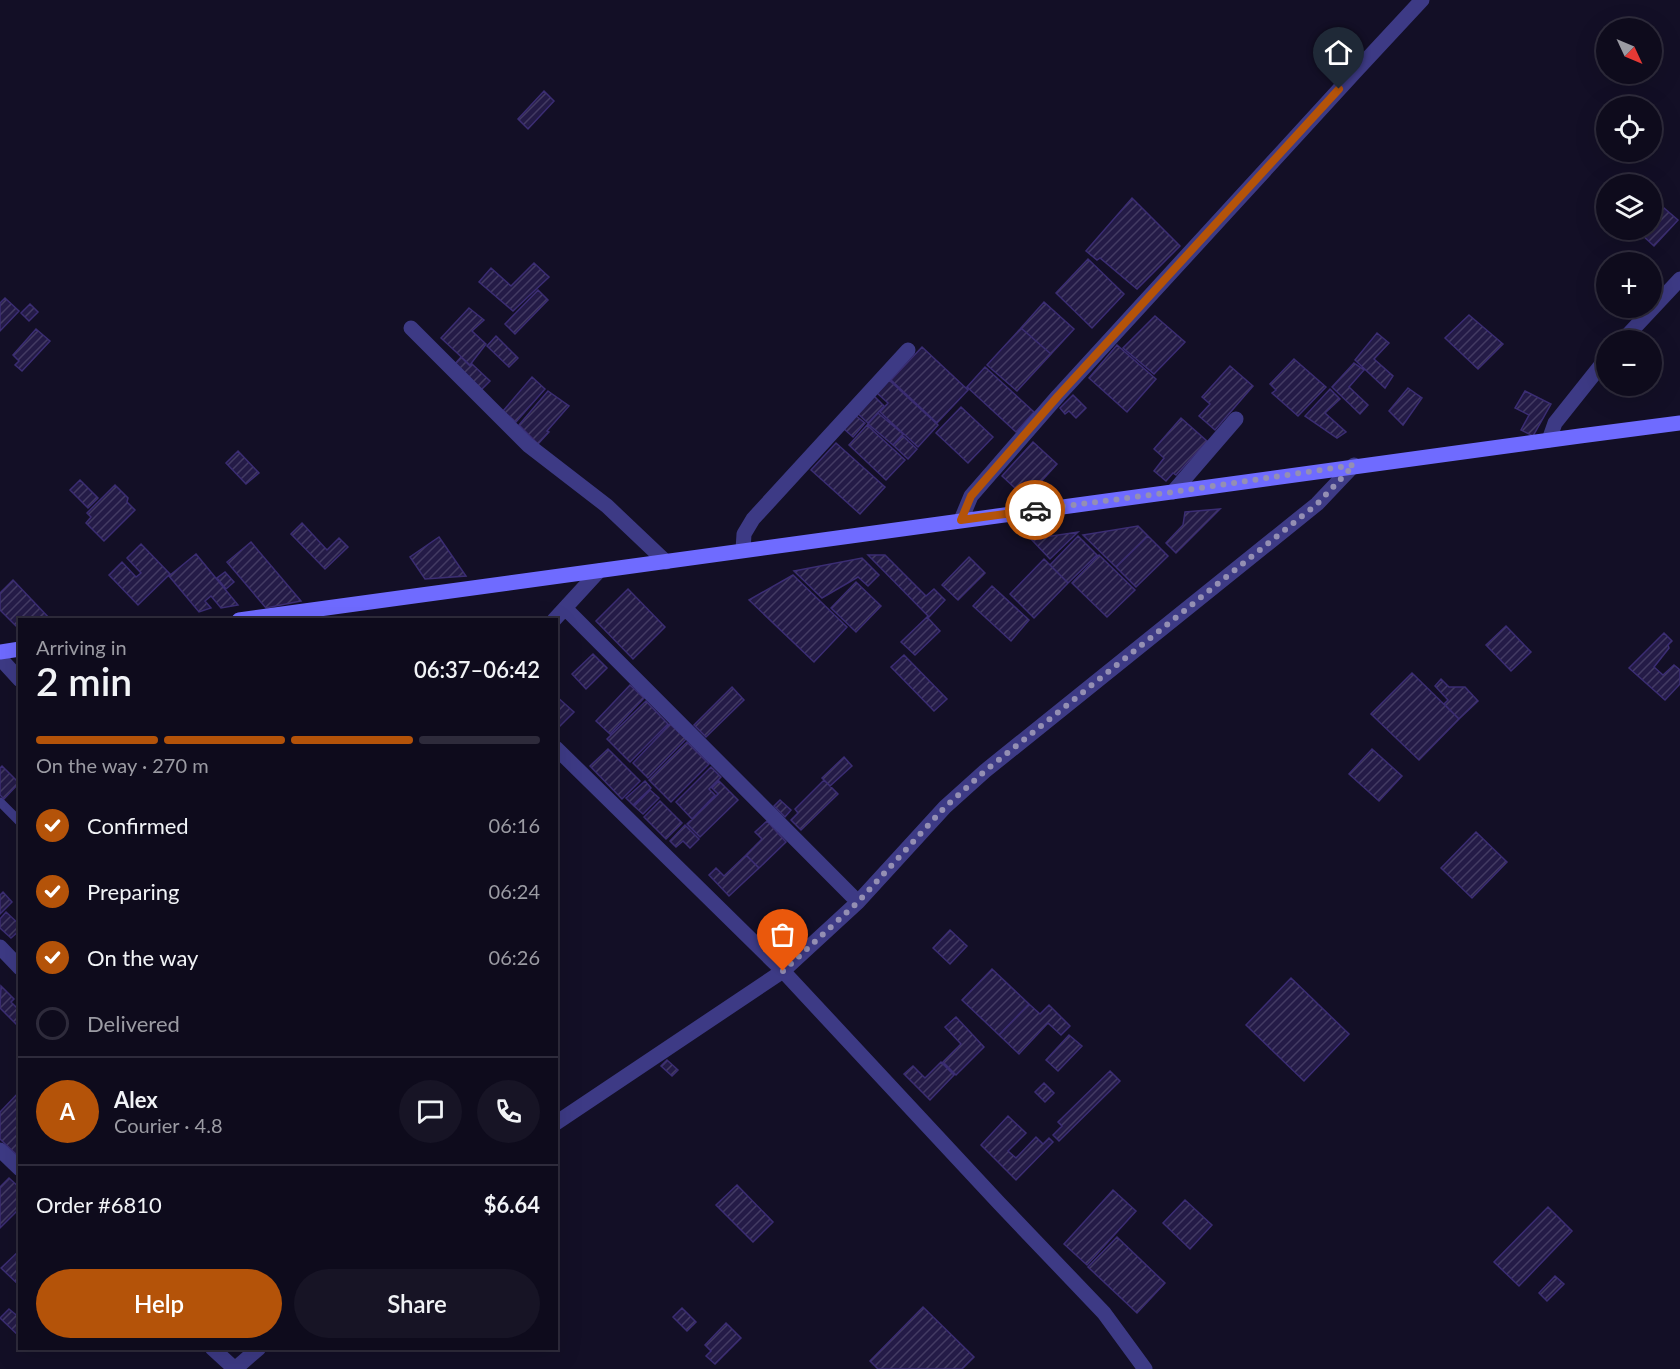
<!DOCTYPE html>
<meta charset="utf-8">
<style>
:root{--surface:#0e0b1c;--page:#171425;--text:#f1f3f6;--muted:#9b9ba3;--line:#2e2b3b;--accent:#b45309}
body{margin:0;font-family:Lato,sans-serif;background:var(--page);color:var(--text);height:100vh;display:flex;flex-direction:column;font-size:22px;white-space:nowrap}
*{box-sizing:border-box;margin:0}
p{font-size:20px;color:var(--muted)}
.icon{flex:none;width:33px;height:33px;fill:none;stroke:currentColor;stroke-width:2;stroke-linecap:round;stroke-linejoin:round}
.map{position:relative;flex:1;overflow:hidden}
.drawer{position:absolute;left:18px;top:618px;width:540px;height:732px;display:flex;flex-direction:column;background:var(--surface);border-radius:0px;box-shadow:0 6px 24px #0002,0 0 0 2px var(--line)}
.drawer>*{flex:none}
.needle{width:39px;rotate:134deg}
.fabs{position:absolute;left:1596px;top:18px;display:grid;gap:12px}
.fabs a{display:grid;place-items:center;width:66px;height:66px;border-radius:50%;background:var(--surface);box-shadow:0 6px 24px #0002,0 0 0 2px var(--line);font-size:30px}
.pin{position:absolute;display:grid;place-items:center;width:51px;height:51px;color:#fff;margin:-62px -26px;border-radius:50% 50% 50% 0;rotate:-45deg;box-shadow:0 0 6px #0007}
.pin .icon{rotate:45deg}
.courier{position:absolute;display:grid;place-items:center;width:60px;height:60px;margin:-30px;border:4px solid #b45309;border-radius:50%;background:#fff;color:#222;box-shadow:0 2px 8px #0007}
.head em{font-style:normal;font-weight:600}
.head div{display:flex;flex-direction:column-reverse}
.head{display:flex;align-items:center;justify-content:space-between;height:102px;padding:0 18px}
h1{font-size:39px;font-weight:600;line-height:45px}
.bar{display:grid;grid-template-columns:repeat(4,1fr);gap:9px 6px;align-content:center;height:72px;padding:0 18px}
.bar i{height:8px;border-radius:4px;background:var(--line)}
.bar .selected{background:var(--accent)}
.bar p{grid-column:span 4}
.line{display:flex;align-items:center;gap:15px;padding:0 18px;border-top:2px solid var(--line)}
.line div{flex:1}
.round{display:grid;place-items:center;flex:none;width:63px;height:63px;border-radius:32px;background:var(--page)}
ol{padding:0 18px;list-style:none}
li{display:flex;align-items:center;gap:18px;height:66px}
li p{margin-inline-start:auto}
li .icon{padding:6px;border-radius:50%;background:var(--accent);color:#fff;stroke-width:4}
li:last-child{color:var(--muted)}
li i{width:33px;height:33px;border:3px solid var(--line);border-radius:50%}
.primary-button{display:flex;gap:12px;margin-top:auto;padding:12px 18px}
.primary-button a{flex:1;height:69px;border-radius:36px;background:var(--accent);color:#fff;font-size:24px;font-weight:600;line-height:69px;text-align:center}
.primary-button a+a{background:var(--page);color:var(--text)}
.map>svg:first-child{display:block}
</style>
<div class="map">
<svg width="1680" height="1369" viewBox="0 0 1680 1369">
<defs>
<pattern id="building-hatch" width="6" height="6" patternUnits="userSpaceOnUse" patternTransform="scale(1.5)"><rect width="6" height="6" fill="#241b47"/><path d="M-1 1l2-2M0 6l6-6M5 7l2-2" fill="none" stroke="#433b63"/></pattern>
</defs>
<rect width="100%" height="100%" fill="#130f26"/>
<!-- building -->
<path fill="url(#building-hatch)" stroke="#3b2d73" stroke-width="1.5" d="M544,91L554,101L528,129L518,119Z
M1132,198L1180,246L1137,289L1100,258L1097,260L1086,251Z
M1664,208L1678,220L1654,246L1640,233L1644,230H1652V221Z
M1088,259L1124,294L1092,328L1056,293Z
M534,263L549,277L513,311L479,282L491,268L511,286Z
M538,290L548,300L515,334L505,324Z
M5,298L19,311L0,331V303Z
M1044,302L1074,329L1051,354L1021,328Z
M30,304L38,312L29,321L21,313Z
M469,308L484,320L472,331L486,344L470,365L441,338Z
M1469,315L1503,344L1478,369L1445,338Z
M1155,316L1185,342L1154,374L1123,348Z
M1021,328L1051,354L1017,391L987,365Z
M36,329L50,341L22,371L15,365L19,361L13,355Z
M1377,333L1389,343L1374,359L1393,376L1385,388L1355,360Z
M496,336L518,358L509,367L487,346Z
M1117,345L1156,379L1127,412L1089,378Z
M922,347L968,390L937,423L891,380Z
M461,357L470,366L472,364L490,381L481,390L454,365Z
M1294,359L1326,387L1298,416L1272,393L1276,390L1270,384Z
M1354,363L1364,370L1349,387L1368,405L1360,414L1332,387Z
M1230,366L1253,386L1215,430L1199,416L1210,404L1202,397Z
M985,367L1034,412L1016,432L967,387Z
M532,377L545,389L516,422L503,411Z
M889,380L938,425L918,447L880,412L888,403L877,393Z
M1408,388L1422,398L1403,425L1389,411Z
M1330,389L1340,399L1325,413L1346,432L1337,438L1305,416Z
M548,391L569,406L547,431L549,432L538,444L519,425Z
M1525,391L1551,404L1533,436L1521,430L1529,415L1515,408Z
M873,395L884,406L868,423L856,412Z
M1073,395L1086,408L1076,418L1069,411L1065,414L1060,408Z
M961,407L993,437L968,463L936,433Z
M878,413L903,434L893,445L868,424Z
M855,415L865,423L853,437L843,428Z
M1181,418L1207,441L1176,475L1173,473L1166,481L1154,471L1164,458L1154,449Z
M867,425L905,460L886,480L849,445Z
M903,436L917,449L908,459L893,445Z
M1033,442L1057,464L1026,498L1002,476Z
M836,443L885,487L860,514L811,470Z
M238,451L259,473L246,484L226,463Z
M80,480L98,498L88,508L70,490Z
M115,485L128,498L127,502L135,510L104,541L86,523L91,517L87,513Z
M1220,509L1176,553L1166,543L1183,525L1185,512Z
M302,523L327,550L339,538L348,547L325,569L291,534Z
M1138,526L1148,536L1116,567L1083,535Z
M1078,532L1050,559L1031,539Z
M1078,536L1097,555L1068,583L1050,565Z
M1148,536L1168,556L1136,587L1116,567Z
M439,537L466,576L425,579L410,557Z
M251,542L301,601L266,608L227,562Z
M141,544L170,574L138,605L109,575L122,562L136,577L141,573L127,558Z
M196,554L238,605L221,608L211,596L205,601L211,608L199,612L169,576Z
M868,555H885L926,596L934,589L945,600L929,617Z
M1099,555L1135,590L1107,617L1072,583Z
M969,557L985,573L958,600L942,585Z
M862,558L879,575L868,586L858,577L822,598L794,571Z
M1044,559L1068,583L1034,618L1010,594Z
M225,572L234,582L226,589L217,578Z
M793,575L847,627L814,662L749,600Z
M13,580L51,620H20V630L0,610V593Z
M856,582L881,606L856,632L831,608Z
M992,586L1029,620L1011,641L973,606Z
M628,589L665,627L633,659L596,621Z
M927,617L940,631L915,655L901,642Z
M1506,626L1531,652L1511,671L1486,645Z
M1664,633L1672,641L1668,645L1669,648L1654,667L1663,675L1674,665L1680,670V684L1665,700L1629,668Z
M593,654L607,668L586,689L572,674Z
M904,655L947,699L934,711L891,667Z
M1412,673L1459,719L1419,760L1371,714Z
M1441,679L1449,687H1465L1478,701L1459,719L1444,704L1448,700L1435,686Z
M630,685L644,698L610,734L596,721Z
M732,687L744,700L706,737L694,725Z
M556,696L574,712L556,730Z
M646,701L668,724L630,762L607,739Z
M670,724L686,739L648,778L633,763Z
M687,742L709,764L671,802L649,780Z
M608,749L640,781L622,799L590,766Z
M1372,749L1402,776L1379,801L1349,774Z
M844,757L852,766L830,786L822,778Z
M2,766L19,783L4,799L0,795V768Z
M711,767L721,777L709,789L715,795L692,819L676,802Z
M824,780L838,794L801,830L791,820L798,813L795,809Z
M645,781L651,788L633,805L626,798Z
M719,781L738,800L700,837L687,824L718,794L712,788Z
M650,790L659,798L643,814L634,806Z
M780,800L791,810L785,817L774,806Z
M660,801L682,823L666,839L644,817Z
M767,821L786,842L759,868L746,855L762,839L755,832Z
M685,825L699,839L690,848L683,841L676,847L670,841Z
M1476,832L1507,862L1472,898L1441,868Z
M746,855L759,868L729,896L709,875L716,868L724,876Z
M3,892L12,902L0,914V895Z
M6,912L20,925V930L11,938L0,928V919Z
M950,930L967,946L950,964L933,948Z
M992,969L1029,1004L999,1035L962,1000Z
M1291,978L1349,1034L1304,1081L1246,1025Z
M1,986L14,999L11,1002L18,1009L20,1007V1028L0,1008Z
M1029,1004L1040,1014L1049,1005L1070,1026L1061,1035L1048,1023L1019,1054L999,1035Z
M956,1017L984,1047L956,1075L943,1062L961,1044L945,1027Z
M1069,1035L1082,1046L1058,1071L1046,1060Z
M667,1060L678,1070L672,1076L661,1066Z
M941,1062L954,1075L930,1100L904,1074L913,1066L925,1078Z
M1110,1071L1120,1081L1059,1141L1053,1135L1062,1126L1058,1122Z
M1044,1083L1054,1093L1045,1102L1035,1092Z
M20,1091V1155L18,1156L0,1139V1112Z
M1008,1116L1026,1133L1008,1151L1016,1158L1036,1137L1043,1144L1049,1138L1053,1142L1016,1180L981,1145Z
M9,1178L20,1188V1208L0,1228V1187Z
M737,1185L773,1222L753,1242L716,1205Z
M1113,1190L1136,1211L1087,1265L1064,1244Z
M1185,1200L1212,1225L1190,1249L1163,1223Z
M1548,1207L1572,1231L1519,1286L1494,1262Z
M1117,1237L1165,1283L1137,1313L1088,1267Z
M20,1250V1286L1,1268Z
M1555,1276L1564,1284L1547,1301L1539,1293Z
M923,1307L974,1357L962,1369H878L870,1361Z
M682,1308L696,1322L687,1331L673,1317Z
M9,1309L20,1318V1337L0,1318Z
M726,1323L741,1338L715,1364L706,1356L711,1351L705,1345Z"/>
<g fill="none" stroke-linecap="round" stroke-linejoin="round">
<!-- lane -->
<path stroke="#3d3a85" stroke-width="9" d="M0,802L20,822"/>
<!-- street -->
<path stroke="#3d3a85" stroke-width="15" d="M411,328L528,445L607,506L666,562
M1623,340L1680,279
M1549,440L1555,423L1606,359
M1173,492L1236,419
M961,520L971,496L1058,396L1355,72L1422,0
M743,550L744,534L753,519L908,350
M565,608L858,902
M554,620L599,571
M0,658L20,680
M556,748L783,971L999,1203L1104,1313L1145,1369
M0,947L20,968
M556,1123L783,971L858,902L945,807L985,771L1317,504L1354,465
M0,1150L20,1169
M212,1348L235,1369
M235,1369L259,1348"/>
<!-- secondary -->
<path stroke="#6f6bff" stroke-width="15" d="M239,620C719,555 1199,485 1680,423
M0,652L20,649"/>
</g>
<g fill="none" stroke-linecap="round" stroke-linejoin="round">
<!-- done -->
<path stroke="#948fb3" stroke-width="6" stroke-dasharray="0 10.8" d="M783,971L858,902L945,807L985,771L1317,504L1354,465L1173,492L1035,510"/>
<!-- route -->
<path stroke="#b45309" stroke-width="8" d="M1035,510L961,520L971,496L1058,396L1339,89"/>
</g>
</svg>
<div class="fabs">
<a><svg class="needle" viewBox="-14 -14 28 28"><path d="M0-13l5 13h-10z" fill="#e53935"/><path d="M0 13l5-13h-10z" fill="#9b9ba3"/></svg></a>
<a><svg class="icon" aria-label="locate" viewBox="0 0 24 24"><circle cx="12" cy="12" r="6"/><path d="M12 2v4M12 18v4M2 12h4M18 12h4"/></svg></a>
<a><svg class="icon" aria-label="layers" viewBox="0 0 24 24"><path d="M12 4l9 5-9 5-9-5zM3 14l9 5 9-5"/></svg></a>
<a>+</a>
<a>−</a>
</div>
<div class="pin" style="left:783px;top:971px;background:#ea580c"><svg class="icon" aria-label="bag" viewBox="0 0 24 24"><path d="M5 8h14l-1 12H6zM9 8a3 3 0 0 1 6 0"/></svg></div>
<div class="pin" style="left:1339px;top:89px;background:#1f2937"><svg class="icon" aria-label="home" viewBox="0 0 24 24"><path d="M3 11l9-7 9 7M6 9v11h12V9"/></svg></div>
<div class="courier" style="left:1035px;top:510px"><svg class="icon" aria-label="car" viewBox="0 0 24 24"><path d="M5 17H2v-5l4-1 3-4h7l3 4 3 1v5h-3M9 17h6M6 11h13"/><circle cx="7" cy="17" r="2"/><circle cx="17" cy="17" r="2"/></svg></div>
<section class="drawer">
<div class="head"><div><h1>2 min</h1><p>Arriving in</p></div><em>06:37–06:42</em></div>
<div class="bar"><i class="selected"></i><i class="selected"></i><i class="selected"></i><i></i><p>On the way · 270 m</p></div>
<ol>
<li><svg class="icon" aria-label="check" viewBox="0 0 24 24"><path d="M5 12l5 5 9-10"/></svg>Confirmed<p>06:16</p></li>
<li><svg class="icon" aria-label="check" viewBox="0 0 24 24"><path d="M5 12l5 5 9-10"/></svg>Preparing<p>06:24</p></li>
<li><svg class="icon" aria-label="check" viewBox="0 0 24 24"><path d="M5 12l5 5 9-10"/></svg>On the way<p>06:26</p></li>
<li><i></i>Delivered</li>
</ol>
<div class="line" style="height:108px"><b class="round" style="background:var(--accent);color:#fff">A</b><div><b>Alex</b><p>Courier · 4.8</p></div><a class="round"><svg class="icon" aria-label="chat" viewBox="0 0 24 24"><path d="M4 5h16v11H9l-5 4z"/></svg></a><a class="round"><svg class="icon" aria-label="phone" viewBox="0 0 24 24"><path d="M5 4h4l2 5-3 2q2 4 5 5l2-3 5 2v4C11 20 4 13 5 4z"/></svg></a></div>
<div class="line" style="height:78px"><div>Order #6810</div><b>$6.64</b></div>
<div class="primary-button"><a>Help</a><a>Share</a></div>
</section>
</div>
